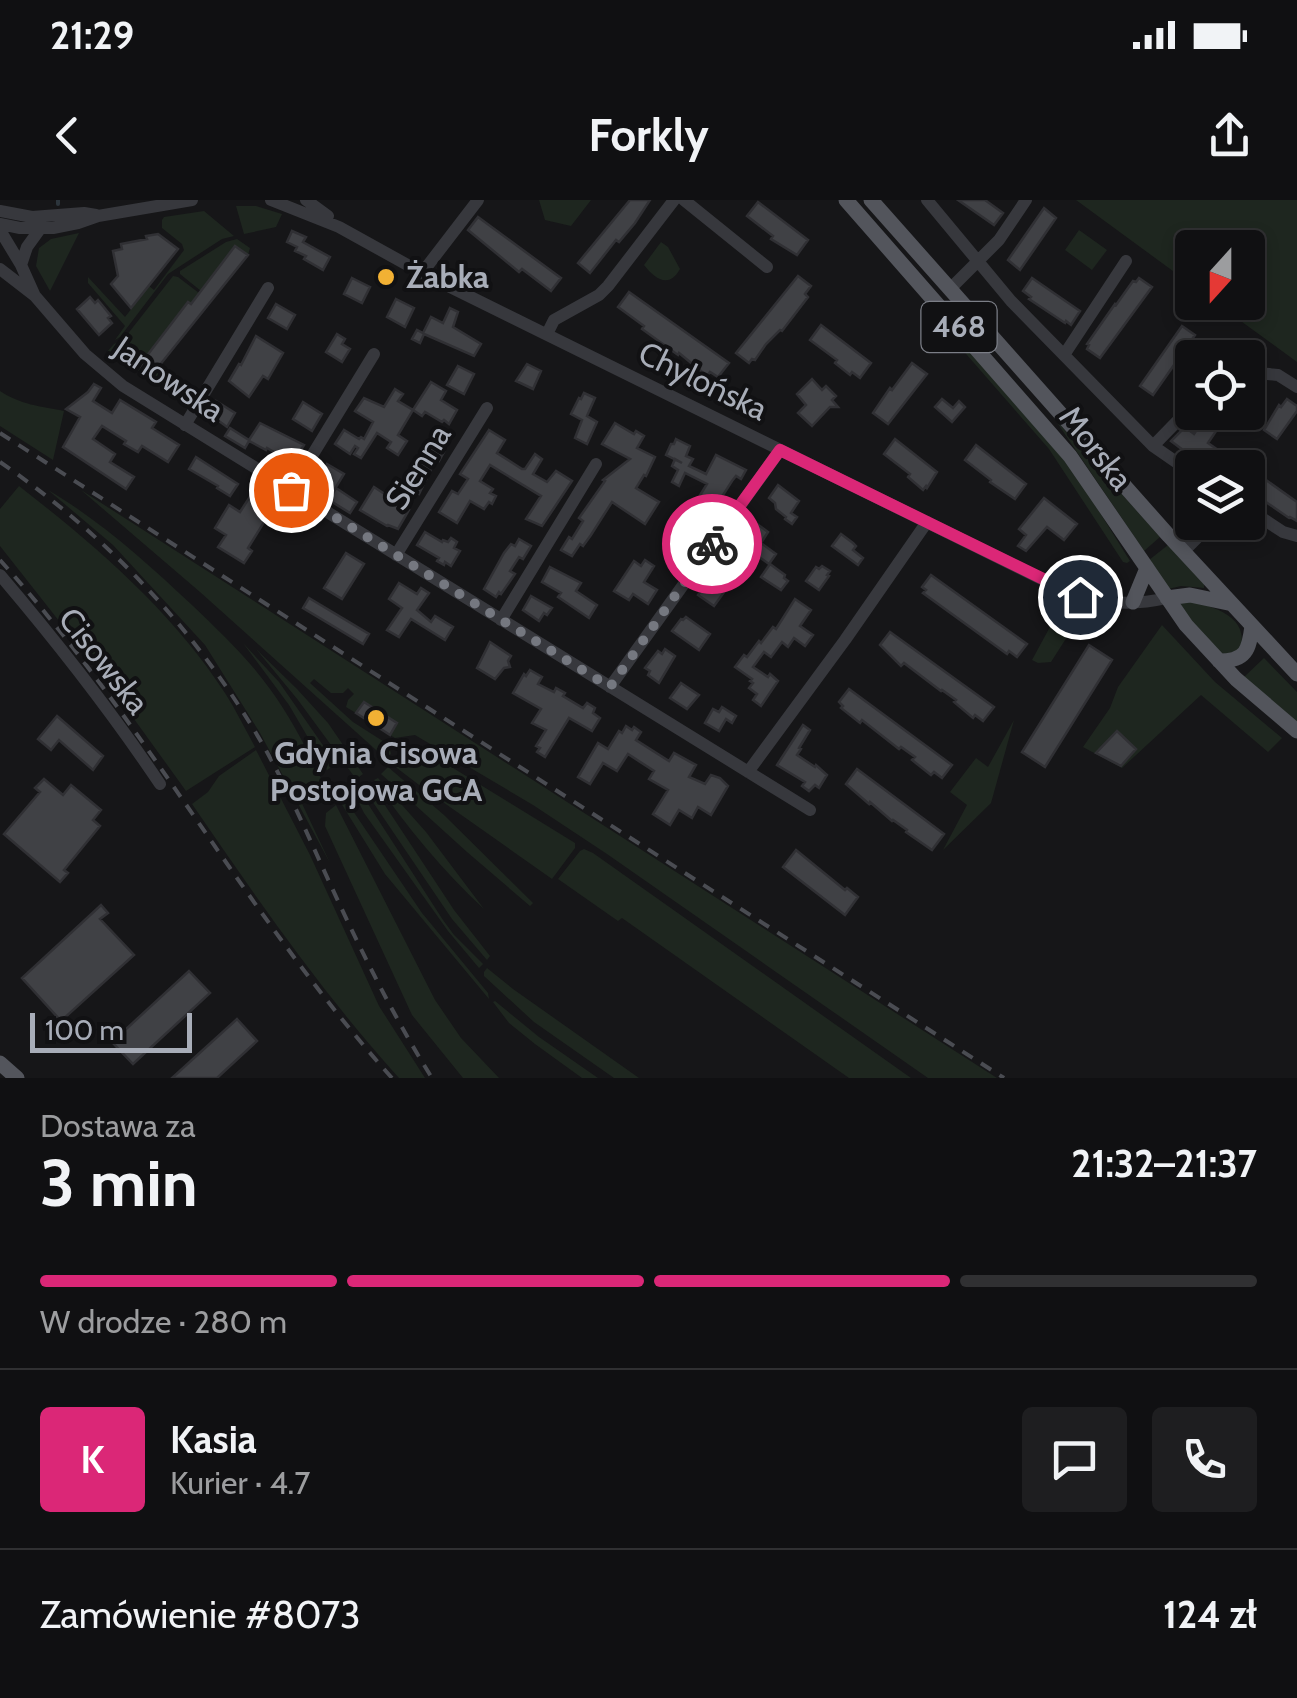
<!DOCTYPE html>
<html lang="pl">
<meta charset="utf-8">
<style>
:root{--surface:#101012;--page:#1e1e20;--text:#f1f3f6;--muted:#9c9d9f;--line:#303032;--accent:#db2777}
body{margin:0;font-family:Cabin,sans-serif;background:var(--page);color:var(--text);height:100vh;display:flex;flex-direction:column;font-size:38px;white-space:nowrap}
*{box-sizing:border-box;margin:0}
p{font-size:32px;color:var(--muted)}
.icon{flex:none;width:55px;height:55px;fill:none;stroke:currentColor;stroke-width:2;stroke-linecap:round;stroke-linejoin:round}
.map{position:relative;height:878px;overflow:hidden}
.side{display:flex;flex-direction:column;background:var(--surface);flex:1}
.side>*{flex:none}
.needle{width:65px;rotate:201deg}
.tools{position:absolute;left:1175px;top:30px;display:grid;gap:20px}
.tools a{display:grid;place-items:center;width:90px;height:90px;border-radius:10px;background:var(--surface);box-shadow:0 5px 15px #0003,0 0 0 2px var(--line);font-size:50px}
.scale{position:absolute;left:30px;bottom:25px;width:162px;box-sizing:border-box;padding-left:10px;border:5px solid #a8adb8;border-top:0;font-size:28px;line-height:35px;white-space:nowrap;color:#a8adb8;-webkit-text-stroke:8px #111113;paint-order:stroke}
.pin{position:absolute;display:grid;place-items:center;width:85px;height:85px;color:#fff;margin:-42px;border:5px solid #fff;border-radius:50%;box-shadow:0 2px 10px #0007}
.courier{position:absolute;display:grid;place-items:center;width:100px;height:100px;margin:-50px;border:8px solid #db2777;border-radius:50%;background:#fff;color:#222;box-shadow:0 2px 12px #0007}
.summary em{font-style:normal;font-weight:700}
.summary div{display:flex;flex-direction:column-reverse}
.summary{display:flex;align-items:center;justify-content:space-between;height:170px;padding:0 40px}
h1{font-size:65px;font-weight:700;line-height:75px}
.bar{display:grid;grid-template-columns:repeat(4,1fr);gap:15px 10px;align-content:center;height:120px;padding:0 40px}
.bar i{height:12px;border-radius:8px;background:var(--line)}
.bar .active{background:var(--accent)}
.bar p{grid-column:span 4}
.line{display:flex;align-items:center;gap:25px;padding:0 40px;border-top:2px solid var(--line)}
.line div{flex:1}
.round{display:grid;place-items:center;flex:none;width:105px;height:105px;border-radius:10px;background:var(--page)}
.status{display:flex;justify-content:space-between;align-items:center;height:70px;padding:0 50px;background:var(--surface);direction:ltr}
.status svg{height:28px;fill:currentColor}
header{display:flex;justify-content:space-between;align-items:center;height:130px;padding:0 40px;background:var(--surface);font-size:45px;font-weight:700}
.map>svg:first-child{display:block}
</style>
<div class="status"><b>21:29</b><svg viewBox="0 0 49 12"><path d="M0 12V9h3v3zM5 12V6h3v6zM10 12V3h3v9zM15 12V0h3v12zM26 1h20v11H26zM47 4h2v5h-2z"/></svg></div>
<header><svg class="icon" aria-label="back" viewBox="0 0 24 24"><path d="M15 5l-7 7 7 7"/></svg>Forkly<svg class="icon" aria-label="share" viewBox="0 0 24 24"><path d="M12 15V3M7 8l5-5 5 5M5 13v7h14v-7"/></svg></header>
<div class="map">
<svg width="1297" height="878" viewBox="0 0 1297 878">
<rect width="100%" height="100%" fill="#161618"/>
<!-- green -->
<path fill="#1e261f" d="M539,0H591L571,26L545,20Z
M1076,0H1297V162L1216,103L1248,102V48H1192V85Z
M236,6H256L282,14L276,27L244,34Z
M204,11L234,36L222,39L168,74L120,137L115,140L125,126L88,83V77L125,117L149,86L154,90L184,50L182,44L162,28V20L164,17Z
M1079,30L1107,50L1092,70L1065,50Z
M79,33L50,91L36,66L39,48L51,39Z
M237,39L250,48L248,55L235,46L201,91L180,74V71L226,42Z
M661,42L668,47L680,69C669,89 655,79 644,65Z
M173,76L178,77L199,93L191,104L187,102L139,166L151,175L157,168L168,175L161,183L137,170V147L135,149V169L106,153L114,144L123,140Z
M934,108L1074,271L1130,361L1127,363L1123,362L1049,249L933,116Z
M0,191C21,205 40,206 64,211L53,260L0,226Z
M1054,218L1160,337L1144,351Z
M19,286C95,345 172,411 225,493C236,510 245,529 255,547L186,591L111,487L0,346V309Z
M48,290C101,321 147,363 192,405C220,432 248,458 270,489C295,523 312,560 330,597L324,600L312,581L304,586L306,590L298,595L330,663L260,533L205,445L113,345Z
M81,290L997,878H928L607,654L533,605L415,535L395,538L390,535L397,523L365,502L356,513L346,507L348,500L354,494L348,488L343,493H331L314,479L310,483L353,522L389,545L391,554L385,558L200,392Z
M1168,345L1204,384V388L1181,386L1168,389L1149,360Z
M1178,398C1204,404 1252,413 1240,450L1225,454L1221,453C1206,436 1185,419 1178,398Z
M1075,409L1083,412L1051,462L1038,463L1032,460L1051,425Z
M1162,425L1215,482L1282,538L1268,552L1201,495L1122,568L1083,547L1110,508L1118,487Z
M243,443L279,482L336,564L327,570L289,505Z
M256,449L297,489L328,523L363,574L356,579L298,500Z
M1264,458L1297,492V522L1244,477Z
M1014,520L991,603L943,650L967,605L950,592L976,558L988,567Z
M256,550L310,655L379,806L425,878H399C322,793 257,699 192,604L208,592L219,576Z
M414,550L427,552L575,643V648L552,679L423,588L393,565Z
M388,567L444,615L533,703L530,706L467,652L381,574Z
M378,578L426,632L484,709C442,670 407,627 374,580Z
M369,581L454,710L490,756L487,760L452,719L362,586Z
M359,590L443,720L454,735L483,764L479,768L448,731L364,613L359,603Z
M341,603L346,604L353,611L422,713L488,793L489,799L385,674Z
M336,605L435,800L461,838L499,878H463L412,815L325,626L326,613Z
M584,649L593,653L911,878H849L622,718L618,721L558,679L580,651Z
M487,768L513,789L639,878H614L534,822L484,776V772Z
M495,801L539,837L598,878H582L535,844L509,823L493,802Z"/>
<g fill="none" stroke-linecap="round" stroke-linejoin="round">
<!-- stream -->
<path stroke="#2c353c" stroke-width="4" d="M58,0V4"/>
</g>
<!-- building -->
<path fill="#404145" stroke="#303034" stroke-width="2.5" d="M630,0H650L635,23L619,42L616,40L590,73L578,63Z
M958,0H985L1003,13L994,25Z
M758,2L808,40L797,55L771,39L773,36L747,16Z
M1044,8L1056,18L1020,70L1008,60Z
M478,17L561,78L551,91L522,69L519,72L468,30Z
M292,31L306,37L303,42L330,57L323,70L304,59L306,56L295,51L297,47L287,42Z
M158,34L178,49L131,108L111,84L118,76L113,51L122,49L121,44L147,39L146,36Z
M235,46L248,55L151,176L139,166L188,102L191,104Z
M798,76L811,86L805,94L808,97L782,131L780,130L766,144L755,160L752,159L749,163L736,153Z
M352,78L370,87L362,103L344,94Z
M1032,78L1080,111L1071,125L1066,121L1065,123L1029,99L1031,97L1023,91Z
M1139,78L1152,87L1100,158L1087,149L1089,145L1087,144L1115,104L1116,105L1133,81L1136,82Z
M629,92L729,163L718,177L710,172L707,176L679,153L678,155L642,129L644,126L618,107Z
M90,97L95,103L98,100L111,116L108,118L112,123L99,135L77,109Z
M396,99L414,108L405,127L387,117Z
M276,104L295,115L287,129L268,118Z
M450,108L458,112L453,127L481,144L474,156L424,134L420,143L412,139L417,130L423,133L431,117L443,123Z
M821,125L871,163L860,178L852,172L850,175L835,163L837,160L810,140Z
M1182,126L1195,135L1153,195L1140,186Z
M337,134L345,139L342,144L350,149L342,162L326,152Z
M256,136L283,153L268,179L263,176L249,197L229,181L239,164L241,165Z
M912,163L927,174L888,224L873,213L890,188L892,190Z
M527,164L541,171L533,189L516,181Z
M458,166L474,174L464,194L447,185Z
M812,179L822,190L826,186L836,196L832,200L838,207H830L812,226L798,213L806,205L797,194Z
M431,182L446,191L441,200L457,210L449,224L444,220L442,222L425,212L422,216L413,210Z
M94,184L101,188L93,201L112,213L120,200L156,222L152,228L179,245L168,262L142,246L138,252L124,244L126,241L102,226L93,239L115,254L110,262L134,277L126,289L63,247L80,217L66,209L88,192Z
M395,189L403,194L398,201L413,210L398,235L407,241L398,255L387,248L391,242L377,233L361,258L354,254L358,248L355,246L350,254L335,244L344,230L359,239L361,237L364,239L373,222L355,211L364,198L384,207Z
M584,193L595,198L587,216L597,222L587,244L575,238L582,220L571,214L579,198L581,199Z
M942,199L953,208L959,201L965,207L952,222L935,207Z
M1287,199L1297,206V211L1277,239L1264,230L1279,205L1281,207Z
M216,201L235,213L227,227L208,213Z
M303,202L322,214L312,231L293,219Z
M1209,212H1229L1208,243L1244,268H1207L1171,241L1185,227L1194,234Z
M260,223L304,245L291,266L282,261L284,258L267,248L266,250L249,241L245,248L225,236L230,228L249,240Z
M615,223L634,234L636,231L644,236L637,248L655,257L646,276L644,275L636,288L659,302L645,324L612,302L591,335L583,346L580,344L572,356L561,350L569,337L572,339L583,321L579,318L605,281L603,280L630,259L602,244Z
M489,230L505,240L497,253L522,269H525L535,254L542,259L533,274L547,282L556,271L572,281L542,326L526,319L541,296L490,265L480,281L493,289L490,293L496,296L492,304L489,302L484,309L470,301L457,323L439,312L452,291L458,294L468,279L460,274Z
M676,239L690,246L686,256L693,259L689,266L706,274L716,255L746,270L741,279L736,276L732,281L690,347L673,337L685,318L692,323L701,309L694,305L707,284L685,273L679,286L672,282L678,270L672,266L675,259L682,263L666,255L671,244H674Z
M895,239L937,272L927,288L926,286L923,290L908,277L910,274L884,254Z
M429,243L444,252L439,261L436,259L419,294L403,285L414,267L419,270L428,254L423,251Z
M976,245L1026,284L1015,299L990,282L991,280L965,260Z
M196,257L238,284L230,296L217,288L218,286L189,269Z
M327,264L344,274L333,292L313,280L321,267L325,269Z
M1248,270L1254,275L1256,273L1297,302V321L1290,317L1289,318L1250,291L1251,289L1248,286Z
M778,285L799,301L791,313L797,317L792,324L785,319L786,317L776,309L775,303L769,298Z
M374,287L409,310L398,329L388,325L387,326L360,310Z
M336,288L357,302L350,313L329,300Z
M253,292L274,306L248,348L252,351L244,363L218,347L226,335L215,328L229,305L240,312Z
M1044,298L1077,324L1064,340L1047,327L1026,351L1018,346L1026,335L1019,329Z
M753,321L768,332L761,343L776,354L769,364L748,349L721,384L727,388L714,406L698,395L721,364L720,356L728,355L734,349Z
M425,332L442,342L443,340L448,342L451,338L457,342L454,348L460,351L451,366L445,362L444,365L437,361L439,358L417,345Z
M841,334L853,343L856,346L853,350L863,358L858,365L832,346Z
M519,339L531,346L523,359L519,357L510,371L515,374L501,394L499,392L496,397L484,389L504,353L511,344L515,346Z
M346,353L364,364L342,399L324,388Z
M645,360L654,366L644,382L657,390L648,404L633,394L629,400L614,391L634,361L641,366Z
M770,364L785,375L784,378L788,381L781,390L761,377Z
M822,366L830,371L827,375L829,376L819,390L806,381L816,367L819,369Z
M550,367L581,383L576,391L597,405L589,418L558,397L561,393L542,382Z
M931,375L1027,444L1017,457L1009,451L1007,454L923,393L926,390L922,387Z
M399,383L417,394L421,388L429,393L417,410L431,422L435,416L453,427L445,440L411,419L399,437L387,430L402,408L389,399Z
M531,396L552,408L547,415L544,413L539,421L523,410Z
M309,398L369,434L363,444L303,408Z
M795,399L811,410L800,426L813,435L805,446L794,438L788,447L782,442L771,457L764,452L753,467L768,477L770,474L778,481L761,506L753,500L757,494L749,488L753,483L750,481L752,479L735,467L744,455L747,457L759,441L761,443L773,427L776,429Z
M686,417L710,434L699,450L672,431L681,419L683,420Z
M890,432L994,507L983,521L975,515L973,518L954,502L956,500L942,490L941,491L904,463L901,466L880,445Z
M490,442L511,456L508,461L510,467L504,468L495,479L477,468Z
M1089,445L1112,460L1045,567L1022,552Z
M665,449L675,456L659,483L648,475L650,471L645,468L658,451L662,454Z
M530,470L542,477L538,484L554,492L556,488L565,493L563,496L583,508L587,503L595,508L593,513L600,518L592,531L569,518L545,557L537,552L540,548L536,546L546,530L532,523L541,509L513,493L524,474L526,476Z
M681,483L699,495L687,509L670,498Z
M849,489L952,565L942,578L934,572L931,575L912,560L915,557L901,547L899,549L862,520L860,523L841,508L843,506L839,502Z
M364,502L397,523L390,535L356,513Z
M722,507L736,516L732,523L726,519L719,531L705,523L713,509L719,512Z
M57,516L103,556L93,570L59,540L51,550L38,539Z
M803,525L810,530L799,548L801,549L797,555L815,567L816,565L827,575L819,588L815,585L809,591L802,586L805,582L777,565Z
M626,526L632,530L634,527L641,532L636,540L669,561L674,553L696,565L689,577L705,584L711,575L720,578L728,586L711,615L698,607L692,618L679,610L670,625L653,614L668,590L649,579L654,571L628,554L617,571L603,563L590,584L578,577L598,543L608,549L619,531L622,533Z
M1117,531L1136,549L1121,566L1096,553Z
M857,569L944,634L932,650L906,632L907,630L893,620L892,621L870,602L869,604L846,584Z
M44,579L63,595L71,585L101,610L93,620L100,626L64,670L68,673L60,682L4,634L40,592L35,588Z
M796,650L845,690L847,688L858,697L845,715L783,667Z
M101,705L108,713L100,719L134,755L61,821L22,778Z
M189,771L210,793L133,864L112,842Z
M237,819L257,841L217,878H172Z"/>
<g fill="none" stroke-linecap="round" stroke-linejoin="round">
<!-- minor -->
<path stroke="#37383d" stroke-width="12" d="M271,0L339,27L422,73L1058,387C1094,403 1127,407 1167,398
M306,0L328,16
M684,0L767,67
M927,0L1011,101L1153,246L1192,273
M0,11L32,17L84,13L96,15
M0,24L20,28H53L78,23L98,16L192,0
M0,30L21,65L34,94
M21,65L27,47L40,29
M0,69L35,96L85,154L123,186L810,610
M422,73L478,0
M950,89L999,40L1026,0
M547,134L554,120L599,95L608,86L674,0
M1064,155L1126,61
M1248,172L1278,175L1297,187
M185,225L268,88
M1153,246L1192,206
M291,290L374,154
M1248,309L1283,332L1297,336
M1183,352L1213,322
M396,355L487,208
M0,375C57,442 111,511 160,584
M501,420L596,264
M610,487L780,250
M748,572L845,440L927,322"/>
<!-- major -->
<path stroke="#53555c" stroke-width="15" d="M846,0L1070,256L1186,425L1236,479L1297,531
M871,0L1169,336L1297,474
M1167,398L1190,395L1228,403
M1133,402L1147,368
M1219,461C1246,461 1249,450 1252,426
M0,863L17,878"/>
<!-- rail -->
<path stroke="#4a4c52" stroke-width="4" stroke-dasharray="12 10" stroke-linecap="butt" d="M0,233L1004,878
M0,262C109,337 197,431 263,545C292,596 314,650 339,703C367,763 397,822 432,878
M0,360C145,521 247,717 392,878"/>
</g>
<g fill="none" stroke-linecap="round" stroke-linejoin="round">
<!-- done -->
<path stroke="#757880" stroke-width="10" stroke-dasharray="0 18" d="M291,290L610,487L712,344"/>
<!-- route -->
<path stroke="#db2777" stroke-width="12" d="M712,344L780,250L1080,397"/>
</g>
<!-- markers -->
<g fill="#f2b134" stroke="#111113" stroke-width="4">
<circle cx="386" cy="77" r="10"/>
<circle cx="376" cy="518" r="10"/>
</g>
<g text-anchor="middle" stroke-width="8" stroke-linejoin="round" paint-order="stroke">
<!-- shield labels -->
<rect fill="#111113" stroke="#7b7e86" stroke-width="2.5" x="921.5" y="102" width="75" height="50" rx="8"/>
<g font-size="30" font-weight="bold" fill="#a8adb8">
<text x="959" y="137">468</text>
</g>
<!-- poi labels -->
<g font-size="32" font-weight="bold" fill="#a8adb8" stroke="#111113" text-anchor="start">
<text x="406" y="88">Żabka</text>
<text x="376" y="564" text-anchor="middle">Gdynia Cisowa<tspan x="376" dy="37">Postojowa GCA</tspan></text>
</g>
<!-- street labels -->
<g font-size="32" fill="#a8adb8" stroke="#111113">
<text transform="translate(169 179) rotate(34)" y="11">Janowska</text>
<text transform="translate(703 181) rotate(26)" y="11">Chylońska</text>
<text transform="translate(1096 248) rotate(52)" y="11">Morska</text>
<text transform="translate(418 267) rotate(-58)" y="11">Sienna</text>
<text transform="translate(104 461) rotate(52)" y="11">Cisowska</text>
</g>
</g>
</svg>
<div class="tools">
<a><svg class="needle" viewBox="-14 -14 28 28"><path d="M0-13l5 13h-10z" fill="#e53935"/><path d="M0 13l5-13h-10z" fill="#9c9d9f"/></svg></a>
<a><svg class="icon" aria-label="locate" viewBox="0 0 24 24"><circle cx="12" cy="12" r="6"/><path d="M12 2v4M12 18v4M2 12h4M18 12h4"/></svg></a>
<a><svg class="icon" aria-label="layers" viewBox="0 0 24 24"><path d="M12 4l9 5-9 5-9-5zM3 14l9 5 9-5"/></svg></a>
</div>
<div class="scale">100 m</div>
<div class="pin" style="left:291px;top:290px;background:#ea580c"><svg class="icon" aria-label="bag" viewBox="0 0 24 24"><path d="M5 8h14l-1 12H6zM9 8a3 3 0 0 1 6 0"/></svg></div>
<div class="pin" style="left:1080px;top:397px;background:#1f2937"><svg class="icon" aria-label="home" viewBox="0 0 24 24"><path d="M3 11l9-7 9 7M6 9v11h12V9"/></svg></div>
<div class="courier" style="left:712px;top:344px"><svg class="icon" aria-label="bike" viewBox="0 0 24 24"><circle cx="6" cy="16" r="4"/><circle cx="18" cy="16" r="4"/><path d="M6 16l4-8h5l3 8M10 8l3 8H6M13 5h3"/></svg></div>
</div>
<section class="side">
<div class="summary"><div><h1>3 min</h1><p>Dostawa za</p></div><em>21:32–21:37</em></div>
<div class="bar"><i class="active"></i><i class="active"></i><i class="active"></i><i></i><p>W drodze · 280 m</p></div>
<div class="line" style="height:180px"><b class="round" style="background:var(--accent);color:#fff">K</b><div><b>Kasia</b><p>Kurier · 4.7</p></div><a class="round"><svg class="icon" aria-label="chat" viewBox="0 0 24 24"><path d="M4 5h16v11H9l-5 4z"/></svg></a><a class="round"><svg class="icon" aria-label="phone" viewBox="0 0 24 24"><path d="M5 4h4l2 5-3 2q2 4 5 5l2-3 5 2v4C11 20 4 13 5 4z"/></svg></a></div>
<div class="line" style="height:130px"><div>Zamówienie #8073</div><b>124 zł</b></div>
</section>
